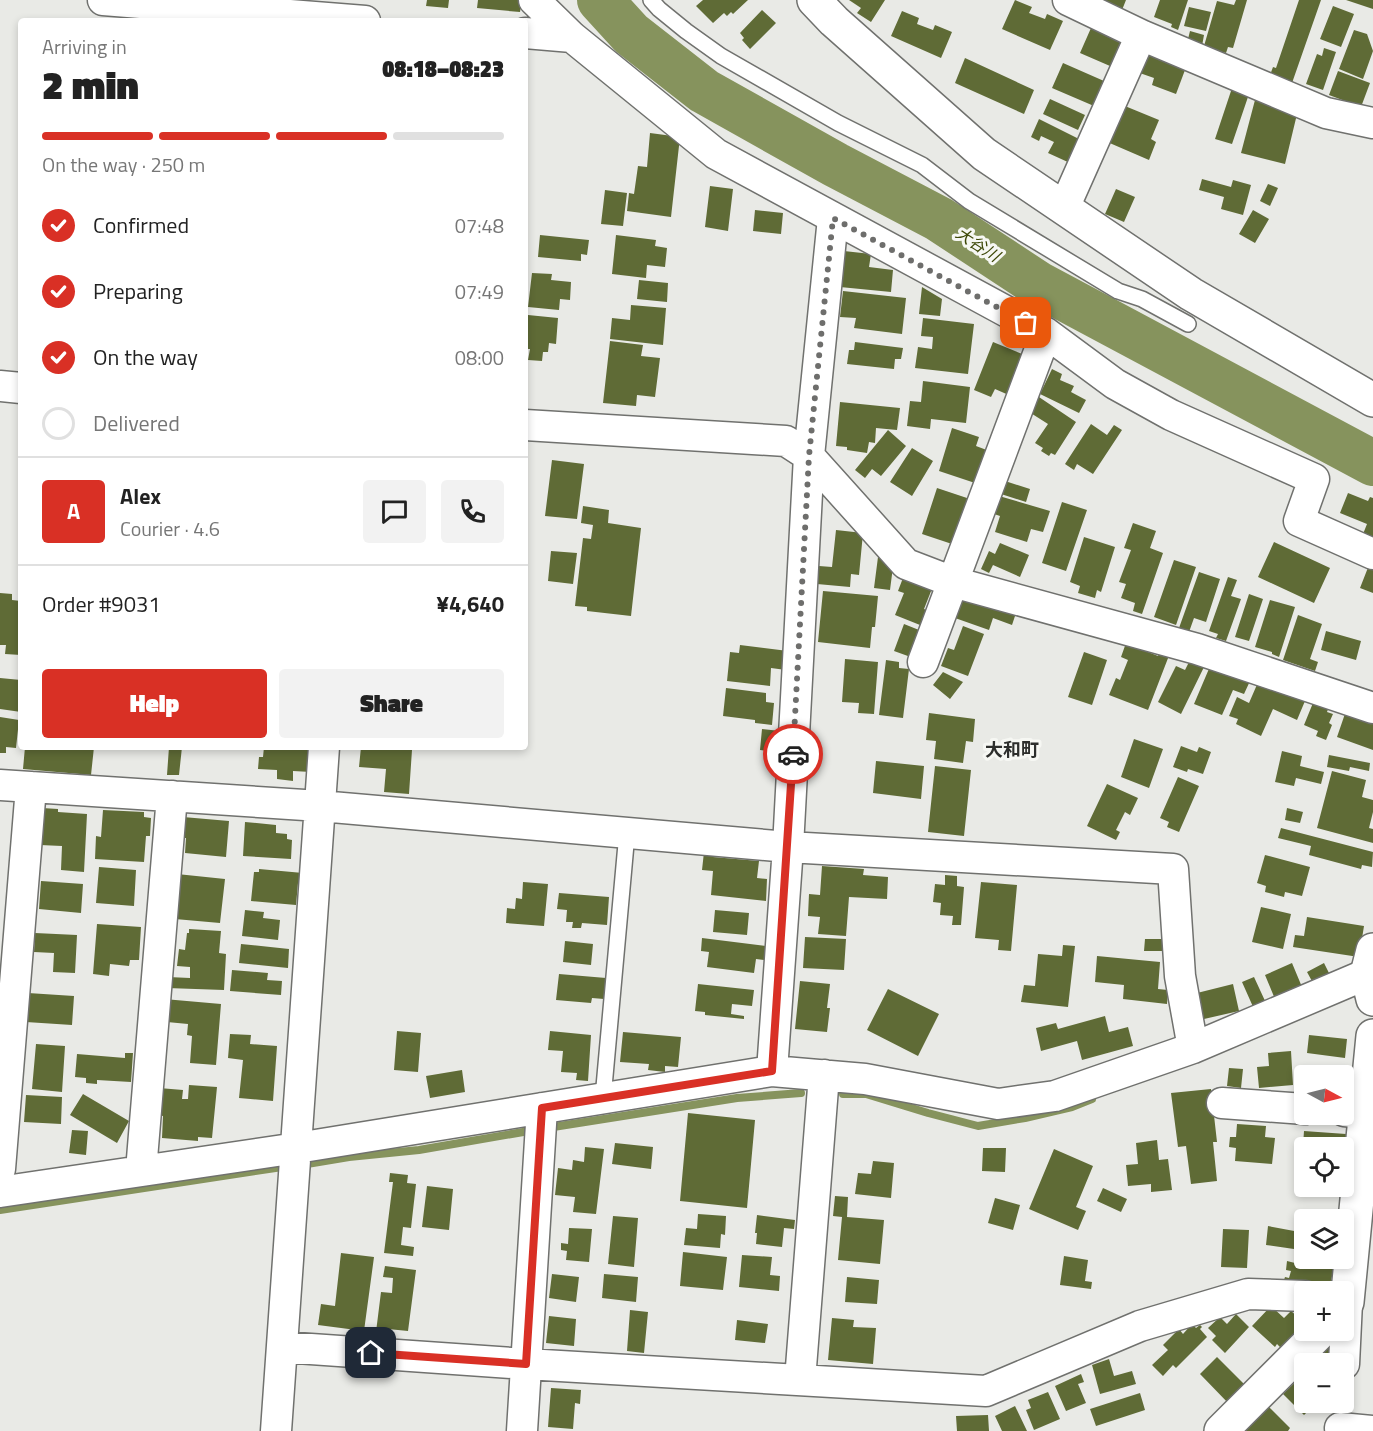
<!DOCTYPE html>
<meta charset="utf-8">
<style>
:root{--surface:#fff;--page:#f2f2f2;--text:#222;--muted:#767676;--line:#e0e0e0;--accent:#d93025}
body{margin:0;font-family:"Titillium Web","Noto Sans JP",sans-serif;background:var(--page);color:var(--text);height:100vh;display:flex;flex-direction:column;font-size:22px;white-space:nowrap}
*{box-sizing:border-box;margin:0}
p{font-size:20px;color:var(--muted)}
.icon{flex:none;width:33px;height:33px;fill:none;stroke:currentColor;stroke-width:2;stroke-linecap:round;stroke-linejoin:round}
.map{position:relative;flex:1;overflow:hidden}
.sheet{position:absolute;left:18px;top:18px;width:510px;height:732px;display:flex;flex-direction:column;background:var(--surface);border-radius:6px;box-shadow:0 3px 9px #0003}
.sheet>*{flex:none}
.needle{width:39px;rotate:97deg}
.tools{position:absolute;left:1294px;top:1065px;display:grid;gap:12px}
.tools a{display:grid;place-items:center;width:60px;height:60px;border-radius:6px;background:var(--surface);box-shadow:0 3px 9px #0003;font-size:30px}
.pin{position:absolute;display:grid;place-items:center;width:51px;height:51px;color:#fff;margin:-26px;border-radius:12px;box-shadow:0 3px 9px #0006}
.courier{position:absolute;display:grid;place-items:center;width:60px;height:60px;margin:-30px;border:4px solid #d93025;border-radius:50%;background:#fff;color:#222;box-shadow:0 2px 8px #0007}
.headline em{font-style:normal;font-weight:800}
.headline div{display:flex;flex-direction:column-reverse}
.headline{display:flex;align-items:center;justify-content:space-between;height:102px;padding:0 24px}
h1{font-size:39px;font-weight:800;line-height:45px}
.bar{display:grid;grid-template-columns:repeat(4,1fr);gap:9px 6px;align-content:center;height:72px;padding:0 24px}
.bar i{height:8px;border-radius:4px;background:var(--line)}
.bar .current{background:var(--accent)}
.bar p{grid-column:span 4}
.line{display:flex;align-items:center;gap:15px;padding:0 24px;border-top:2px solid var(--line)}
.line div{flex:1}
.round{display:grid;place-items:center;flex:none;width:63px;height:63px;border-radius:6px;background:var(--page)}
ol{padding:0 24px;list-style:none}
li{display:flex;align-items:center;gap:18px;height:66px}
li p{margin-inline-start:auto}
li .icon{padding:6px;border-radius:50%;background:var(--accent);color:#fff;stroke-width:4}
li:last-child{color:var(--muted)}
li i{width:33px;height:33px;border:3px solid var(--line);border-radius:50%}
.button{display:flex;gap:12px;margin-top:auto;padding:12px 24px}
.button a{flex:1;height:69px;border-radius:6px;background:var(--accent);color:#fff;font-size:24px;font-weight:800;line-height:69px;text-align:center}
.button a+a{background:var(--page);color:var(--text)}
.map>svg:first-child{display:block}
</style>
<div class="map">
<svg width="1373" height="1431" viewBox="0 0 1373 1431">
<rect width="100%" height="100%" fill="#e9eae6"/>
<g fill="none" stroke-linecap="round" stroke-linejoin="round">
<!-- stream -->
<path stroke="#86935d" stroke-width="8" d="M843,1094H866L928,1113L978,1126L1025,1118L1072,1107L1092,1099
M547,1128L737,1098L801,1093
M301,1165L349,1157L419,1150L535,1130
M0,1210L289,1166"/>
<!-- river -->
<path stroke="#86935d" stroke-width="46" d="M600,0L631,34L704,91L836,165L939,219L1038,284L1373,463"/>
</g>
<!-- building -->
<path fill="#5f6b36" d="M427,0H449L448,8L426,6Z
M478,0H522L520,12L477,8Z
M703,0H748L733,14L731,12L727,16L724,13L713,23L696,6Z
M849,0H885L871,22L857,13L861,8Z
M1015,0L1032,7L1029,13L1045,19L1047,14L1063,21L1050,50L1002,29Z
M1095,0H1126L1122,10Z
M1160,0H1188L1178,30L1171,27L1172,24L1154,17Z
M1236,0H1247L1233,48L1228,47L1226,53L1218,51L1216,58L1202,53L1217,1L1234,5Z
M1299,0H1321L1292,83L1270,75L1273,67L1276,68Z
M1346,0H1373V9Z
M1333,6L1354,14L1341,47L1320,39Z
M1189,7L1211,12L1206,31L1184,26Z
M762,10L776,23L750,49L742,40L744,38L740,33Z
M902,11L919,18L917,24L933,30L935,25L952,32L941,58L891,36Z
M1091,28L1121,42L1110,66L1080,53Z
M1354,30L1367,34L1373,51L1363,79L1339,69Z
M1190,31L1204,35L1202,46L1187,43Z
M1143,46L1188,62L1176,94L1152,85L1154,78L1134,71Z
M1324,48L1336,52L1323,90L1306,84L1317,54L1322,56Z
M965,58L1034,90L1024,114L955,83Z
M1063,63L1104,81L1094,106L1052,88Z
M1338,71L1370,83L1361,107L1329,95Z
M1232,88L1249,94L1232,144L1215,139Z
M1050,99L1085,115L1078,130L1043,114Z
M1255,100L1298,110L1285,164L1241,153Z
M1120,104L1159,120L1151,139L1156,142L1149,160L1105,141Z
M1039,119L1081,140L1070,163L1048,153L1054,142L1041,136L1039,141L1031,137Z
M650,133L680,137L671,217L627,211L629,193L634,194L638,166L647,167Z
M1202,179L1231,187L1233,180L1251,185L1243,215L1221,209L1224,197L1199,190Z
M1268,184L1278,188L1270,206L1260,201Z
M710,186L733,189L728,231L705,227Z
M1116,189L1135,197L1124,222L1105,214Z
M605,190L627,193L623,226L601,224Z
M755,210L783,213L781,234L753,231Z
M1253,210L1269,219L1255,243L1239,234Z
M540,235L589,240L587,255L581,254V261L538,257Z
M616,235L656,240L655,246L667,248L665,267L647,265L646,278L612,274Z
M844,251L871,254L869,267L893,270L891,292L840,287Z
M532,273L552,274L551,280L571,282L570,300L560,299L559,310L528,307Z
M639,280L668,283L667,302L637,299Z
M922,287L942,299L940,316L919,314Z
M843,291L906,298L902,334L854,328L856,318L840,317Z
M631,305L666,308L663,345L610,339L612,318L630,320Z
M528,315L558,318L556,344L549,343L548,352H543L542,361L528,360L530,349H525Z
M923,318L974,324L968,374L915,368L918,347L932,349L933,337L921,336Z
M610,341L643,345L641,356L660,358L655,397L637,395L636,406L603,403Z
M855,342L903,348L901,359H895L894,369L847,364L849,350H854Z
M993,342L1027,356L1011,396L995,389L991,397L974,390Z
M1052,369L1062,374L1060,380L1074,386L1071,392L1086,400L1079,413L1040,394Z
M923,381L970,387L966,423L931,419L930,429L907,426L910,401L921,402Z
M1036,395L1076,422L1055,455L1051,453L1049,456L1041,451L1043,448L1035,443L1048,424L1026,410Z
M840,402L900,408L897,430L876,428L875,443L869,442L867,453L847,450V447L836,446Z
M1091,424L1107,435L1114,425L1122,430L1093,474L1077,464L1074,470L1065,464Z
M952,428L979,437L976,446L992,452L981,485L939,471Z
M888,430L906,446L881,476L872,469L865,478L855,470Z
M912,448L933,461L912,496L890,482Z
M552,460L584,464L577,519L545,516Z
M1005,481L1030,489L1026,502L1001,494Z
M937,488L970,499L955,545L922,534Z
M1348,493L1368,501L1370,497L1373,498V538L1363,534L1367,524L1340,513Z
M999,496L1050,511L1043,532L1031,529L1027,542L995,532L1000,516L994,514Z
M1062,502L1087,510L1066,571L1042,563Z
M583,506L609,510L608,523L641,528L631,616L587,611V607L575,606L583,538L591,539L593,525L581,523Z
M1133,523L1156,531L1150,548L1163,553L1142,614L1133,611L1135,603L1121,598L1126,584L1119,582L1131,550L1124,548Z
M836,530L863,533L859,575L851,574L850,587L817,584L819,566L832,567Z
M1084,537L1115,547L1101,592L1097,590L1095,598L1078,593L1080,586L1070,582Z
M1274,542L1330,568L1314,603L1258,577Z
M1000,543L1029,555L1020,577L993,565L989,573L981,569L989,551L995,554Z
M551,551L577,553L573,584L548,581Z
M878,557L894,559L890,590L874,588Z
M1174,560L1196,567L1176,625L1154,617Z
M1369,565L1373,567V593L1360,588Z
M906,570L935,581L924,609L936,614L930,629L895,615L904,593L898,591Z
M1199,572L1220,579L1206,622L1194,618L1189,632L1179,628Z
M1228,577L1237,580L1231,596L1241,599L1226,641L1216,638L1218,634L1209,631Z
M823,591L878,596L875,627H872L870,648L818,642Z
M964,592L1017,610L1012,625L993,618L989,630L955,618Z
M0,593L12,594V600L21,601V655L5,654L6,645H0Z
M1249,594L1263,599L1249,641L1235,637Z
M1270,600L1295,607L1279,657L1272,654V652L1255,647Z
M1298,615L1322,624L1310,659L1318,662L1315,671L1283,660Z
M904,624L919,630L917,635L927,639L919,660L894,651Z
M963,626L984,634L968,676L941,666L948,648L954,650Z
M1326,631L1361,641L1356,660L1321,650Z
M1126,643L1158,656L1161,649L1170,653L1148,710L1109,695L1116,678L1120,680L1128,660L1121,657Z
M740,645L788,651L786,670L771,668L770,686L727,681L730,652L739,653Z
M1084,652L1107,660L1092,705L1068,697Z
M1191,658L1205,665L1181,714L1158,702L1176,666L1185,670Z
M845,659L878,662L874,714L858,713L859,703L842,702Z
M886,660L899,662V668L909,669L903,718L879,715Z
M1211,664L1250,681L1244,694L1233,690L1222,715L1194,704Z
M943,672L963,682L950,699L933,685Z
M0,678L21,680V712L0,709Z
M1259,680L1305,701L1297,720L1273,709L1261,736L1236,724L1238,719L1229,716L1237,697L1249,703Z
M726,688L766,693V702L774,703L772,725L755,723V720L723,716Z
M1315,698L1330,704L1327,712L1333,714L1329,723L1332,725L1326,740L1316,736L1318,731L1304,725Z
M1348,705L1373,714V750L1337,737Z
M929,713L975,719L973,742L966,741L963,763L934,759L936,741L926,740Z
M0,717L19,720L16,748L6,747V753H0Z
M762,729L780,731L779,752L760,750Z
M1134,739L1163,749L1149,788L1121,777Z
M1181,746L1197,752L1199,747L1211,752L1203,774L1188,769L1187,772L1173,767Z
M25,747H94L91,775L23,769Z
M169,747H182L179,775H167Z
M264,747H313L311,772L293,771V781L277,779V770L258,769L259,757H263Z
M361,747L412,750L409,794L384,792L386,769L359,767Z
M1282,751L1302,756L1300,766L1324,772L1321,784L1296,778L1294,786L1275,782Z
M1329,755L1370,763L1369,771L1350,767L1349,771L1327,767Z
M876,761L924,766L921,799L873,793Z
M935,766L971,770L964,836L928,832Z
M1332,771L1366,780L1362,797L1373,800V812L1369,828L1373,829V843L1317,828Z
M1178,777L1199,786L1179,832L1167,827L1169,822L1160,818Z
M1107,784L1138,798L1130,815L1125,812L1116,830L1120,832L1116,840L1087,826Z
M42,808L58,809V812L87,814L84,872L61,870L62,846L40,845Z
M1287,808L1303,812L1300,823L1285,820Z
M103,810L144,812V817L151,818L150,836H146L144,862L95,859L96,836L101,837Z
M183,817L229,821L226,857L185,853L186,838H181Z
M245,822L276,825V833L287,834V839L292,840L291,859L243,856Z
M1281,828L1373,852L1372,867L1362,865L1361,869L1309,855L1311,846L1278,838Z
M704,852L714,853L713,857L759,861L757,878L767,879L766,901L711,895L713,871L702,870Z
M1265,855L1310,867L1302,896L1285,892L1284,897L1265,892L1266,886L1257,883Z
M822,866L864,869L863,875L888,877L887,899L849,897L846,936L818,934L820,917L808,916L809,894L820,895Z
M99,867L136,870L134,906L96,903Z
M259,869L303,873L302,883H298L296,905L251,901L254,872H259Z
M177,874L225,879L220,923L175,919Z
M945,875L957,876V886L964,887L961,925H952L953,916L940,915L941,903L933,902L935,884L945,885Z
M41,881L83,884L81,913L39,909Z
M523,882L548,884L544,926L506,923L507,908L515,909L516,898L522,899Z
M981,882L1017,885L1011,951L998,950L999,940L975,938Z
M559,893L609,897L607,925L582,923L581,928H572L573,922H566L567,910L557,909Z
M1261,907L1291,914L1283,949L1252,942Z
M245,910L264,912L263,918L280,920L278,940L242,936Z
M715,910L749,913L747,935L713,932Z
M1307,917L1364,926L1359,957L1293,947L1295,935L1304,936Z
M97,924L141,927L139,960H130L129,966L110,964L109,976L93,974Z
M189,929L221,931L219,953L226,954L224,990L167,988L168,977L190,978V967L177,966L179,949L185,950L187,933H189Z
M35,933L77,935L75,973L53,972L54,953L34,952Z
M805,937L846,939L844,970L803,968Z
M702,938L766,946L764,960L756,959L754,973L707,967L709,952L701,951Z
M1145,939H1162V951H1144Z
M565,941L593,944L591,965L563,962Z
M241,944L289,949L288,968L239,963Z
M1063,945L1075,946L1068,1007L1021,1002L1024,985L1035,986L1038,954L1062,956Z
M1097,956L1160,962L1158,989L1168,990L1167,1004L1123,999L1124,985L1095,982Z
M1292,963L1302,987L1275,999L1265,975Z
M1324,963L1330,975L1313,983L1307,972Z
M232,970L268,973L267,980L282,981L281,995L230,991Z
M559,974L606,978L604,999L592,998L591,1003L556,1000Z
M1254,977L1266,1003L1254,1009L1242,982Z
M800,981L830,984L827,1008H830L827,1032L795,1029Z
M698,984L754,990L752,1006L732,1004L731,1014L744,1016V1019L705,1015V1012L695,1011Z
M1233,984L1239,1011L1204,1019L1197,993Z
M888,989L939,1014L918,1056L867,1030Z
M28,993L74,996L72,1025L26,1022Z
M164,999L221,1004L216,1065L190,1063L192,1036L187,1035L188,1024L167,1022Z
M1105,1016L1109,1032L1128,1027L1133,1046L1082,1060L1077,1041L1041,1051L1036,1028L1056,1023L1058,1029Z
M397,1031L421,1033L418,1072L394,1070Z
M550,1031L591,1035L588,1081L576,1080L577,1073L561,1072L563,1051L548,1050Z
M623,1032L681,1037L678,1067L665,1066V1072L648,1070L649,1064L620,1062Z
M230,1034L251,1035L250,1044L277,1046L273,1101L239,1098L243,1060L228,1058Z
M1309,1035L1347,1039L1345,1058L1307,1053Z
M36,1044L65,1046L62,1092L32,1089Z
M1291,1051L1293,1085L1259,1088L1257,1067L1269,1066L1268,1053Z
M125,1053H133L131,1082L97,1080V1084L86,1083V1078L75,1077L77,1054L125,1058Z
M1229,1068L1243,1069L1241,1088L1227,1086Z
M462,1070L465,1092L430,1098L426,1076Z
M189,1085L217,1087L212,1138L198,1137V1141L162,1138L163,1116L157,1115L159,1088L183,1090L182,1099H188Z
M1211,1089L1217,1142H1213L1217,1181L1191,1184L1186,1146L1178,1147L1171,1093Z
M83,1094L129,1121L117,1143L70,1115Z
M26,1095L62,1097L61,1124L24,1122Z
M688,1113L755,1120L747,1208L680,1201Z
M1237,1124L1266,1126L1265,1137L1275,1138L1272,1164L1235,1161L1236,1148L1229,1147L1230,1137H1236Z
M72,1130L88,1131L86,1155L69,1153Z
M1304,1131L1346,1134L1345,1148H1305V1160H1302Z
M1157,1140L1159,1160L1168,1159L1172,1190L1151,1192V1184L1128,1186L1126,1165L1138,1164L1136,1143Z
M615,1143L653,1147L651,1169L612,1164Z
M585,1147L604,1149L596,1214L573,1212L575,1197L555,1195L558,1168L572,1170L573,1160L584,1162Z
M983,1148H1006L1005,1172L982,1171Z
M1054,1149L1093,1166L1076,1207L1086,1211L1078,1230L1029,1209Z
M873,1161L894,1163L891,1198L855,1194L858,1173L871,1174Z
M390,1173L408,1175L407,1183L416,1184L411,1228L403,1227L401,1245L414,1247L413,1256L384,1253L393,1182H389Z
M427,1186L453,1189L449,1230L422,1227Z
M1103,1188L1127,1199L1121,1212L1097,1201Z
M835,1196L848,1197L847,1217L884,1220L880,1264L838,1260L842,1217L833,1216Z
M995,1198L1020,1205L1013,1230L988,1223Z
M698,1214L726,1216L725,1235L721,1234L720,1248L684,1245L686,1228L697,1229Z
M757,1215L795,1220L794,1229L784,1228L782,1247L756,1244L757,1233H755Z
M613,1216L638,1218L634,1267L608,1264Z
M1268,1226L1305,1233L1304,1249L1294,1247V1249L1266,1245Z
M569,1228L592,1229L589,1262L566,1260L567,1251L561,1250V1243L568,1244Z
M1223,1229L1249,1230L1247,1268L1221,1267Z
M683,1252L727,1257L723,1290L680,1286Z
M341,1253L374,1257L364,1331L318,1325L321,1304L335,1306Z
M742,1255L772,1257L770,1275L780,1276L779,1291L739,1287Z
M1064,1256L1088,1260L1085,1281L1092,1282L1091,1289L1060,1285Z
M1301,1258L1335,1266L1328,1291L1284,1280L1285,1277L1289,1278L1291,1271L1286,1270L1287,1261L1299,1264Z
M385,1266L416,1270L408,1331L388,1329V1334L376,1332L381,1292L392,1293L393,1278L383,1277Z
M552,1274L579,1277L576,1302L549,1298Z
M604,1274L638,1277L636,1302L602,1298Z
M847,1277L879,1280L877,1304L845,1302Z
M1271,1306L1284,1318L1291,1311L1305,1323L1282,1349L1277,1344L1275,1347L1252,1326Z
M630,1310L648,1312L644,1353L627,1351Z
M1236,1314L1249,1327L1225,1353L1212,1340L1216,1336L1208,1328L1220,1317L1227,1324Z
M549,1316L576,1319L574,1346L546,1343Z
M832,1318L854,1320L853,1327L876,1328L873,1364L828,1360Z
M737,1320L768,1324L765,1343L735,1340Z
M1192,1324L1196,1328L1200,1325L1202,1327L1200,1329L1207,1337L1176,1368L1173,1365L1163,1376L1152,1365L1168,1350L1163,1345L1179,1329L1183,1334Z
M1332,1342L1340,1364H1311Z
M1217,1357L1249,1389L1231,1406L1200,1374Z
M1109,1359L1114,1376L1132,1371L1136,1384L1100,1394L1092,1365Z
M1305,1373V1402H1317L1304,1415L1283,1394Z
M1081,1374L1084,1382L1078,1384L1086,1403L1066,1411L1055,1386Z
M551,1388L581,1390L580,1404L575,1403L573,1429L548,1427Z
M1048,1392L1060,1419L1034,1430L1026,1410L1031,1408L1028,1400Z
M1140,1393L1145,1410L1096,1426L1090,1409Z
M1015,1406L1027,1431H1002L995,1416Z
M1269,1407L1290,1428L1288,1431H1245Z
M988,1415L989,1431H957L956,1416Z"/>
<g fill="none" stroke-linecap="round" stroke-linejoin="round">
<defs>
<path id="service" d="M651,0L659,9L686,31L721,56L838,123L922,165L969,201L1118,291L1142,299L1188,324
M603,1098L627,833"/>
<path id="minor" d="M103,0L365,21
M534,0L572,37L716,154L1046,333L1115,384L1171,415L1314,479L1299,521L1373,554
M525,33L572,37
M1141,35L1326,113L1373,123
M1064,208L1141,35L1068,0
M0,386L21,388
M525,425L786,441L809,456L906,564L953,582L1197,649L1373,708
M923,662L1046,333
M0,785L320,806L788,847L1173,869L1180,976L1193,1048
M772,1071L788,847L809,456L833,218
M1222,1103L1305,1109
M1344,1111L1366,1113
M0,1169L31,787
M141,1171L172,796
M0,1192L297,1148L772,1071L865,1079L998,1104L1055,1096L1193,1048L1367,974
M282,1347L526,1364L986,1391L1140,1326L1248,1294L1305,1296
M1344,1364L1347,1302L1344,1301
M800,1380L824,1075
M1340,1428L1373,1431
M276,1431L324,747
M522,1431L542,1108"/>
<path id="tertiary" d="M814,0L834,21L984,154L1191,294L1373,400"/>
<path id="secondary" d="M1373,950L1367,974L1373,999
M1344,1305L1347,1302L1373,1036
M1221,1431L1322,1330"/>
</defs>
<!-- service casing -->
<use href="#service" stroke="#70716e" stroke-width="18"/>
<!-- minor casing -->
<use href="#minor" stroke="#70716e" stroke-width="33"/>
<!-- tertiary casing -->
<use href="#tertiary" stroke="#70716e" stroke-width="36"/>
<!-- secondary casing -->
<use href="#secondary" stroke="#70716e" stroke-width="36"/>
<!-- service -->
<use href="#service" stroke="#fff" stroke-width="15"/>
<!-- minor -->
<use href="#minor" stroke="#fff" stroke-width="30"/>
<!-- tertiary -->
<use href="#tertiary" stroke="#fff" stroke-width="33"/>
<!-- secondary -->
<use href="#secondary" stroke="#fff" stroke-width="33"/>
</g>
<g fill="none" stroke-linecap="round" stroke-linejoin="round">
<!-- done -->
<path stroke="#6e6e6c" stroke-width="6" stroke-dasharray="0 10.8" d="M793,754L809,456L833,218L1026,323"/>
<!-- route -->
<path stroke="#d93025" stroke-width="8" d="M371,1353L526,1364L542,1108L772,1071L793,754"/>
</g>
<g text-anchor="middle" stroke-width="6" stroke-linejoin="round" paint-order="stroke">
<!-- water labels -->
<g font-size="16" font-style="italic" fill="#3d4807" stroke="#f6f7f3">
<text transform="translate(978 244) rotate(33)" y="6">大谷川</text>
</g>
<!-- quarter labels -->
<g font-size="18" font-weight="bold" fill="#2d2e2c" stroke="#f6f7f3">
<text x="1012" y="756">大和町</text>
</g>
</g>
</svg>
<div class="tools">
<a><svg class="needle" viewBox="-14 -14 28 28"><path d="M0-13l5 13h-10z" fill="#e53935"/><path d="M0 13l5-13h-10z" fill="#767676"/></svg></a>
<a><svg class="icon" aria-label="locate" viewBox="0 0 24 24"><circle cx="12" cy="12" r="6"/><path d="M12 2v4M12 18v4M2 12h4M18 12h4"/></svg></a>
<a><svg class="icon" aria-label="layers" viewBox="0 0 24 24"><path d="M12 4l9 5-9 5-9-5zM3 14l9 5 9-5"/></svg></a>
<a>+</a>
<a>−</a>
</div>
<div class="pin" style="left:1026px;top:323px;background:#ea580c"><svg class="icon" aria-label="bag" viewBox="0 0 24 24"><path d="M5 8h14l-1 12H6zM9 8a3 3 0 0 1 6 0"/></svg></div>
<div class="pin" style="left:371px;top:1353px;background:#1f2937"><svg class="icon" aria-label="home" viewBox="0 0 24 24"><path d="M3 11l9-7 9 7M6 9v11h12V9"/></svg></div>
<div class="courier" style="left:793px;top:754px"><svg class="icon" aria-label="car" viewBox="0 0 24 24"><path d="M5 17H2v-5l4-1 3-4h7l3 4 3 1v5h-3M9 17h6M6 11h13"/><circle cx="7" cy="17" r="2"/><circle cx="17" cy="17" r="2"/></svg></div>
<section class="sheet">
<div class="headline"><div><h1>2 min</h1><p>Arriving in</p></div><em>08:18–08:23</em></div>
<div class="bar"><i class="current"></i><i class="current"></i><i class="current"></i><i></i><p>On the way · 250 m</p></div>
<ol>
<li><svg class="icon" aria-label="check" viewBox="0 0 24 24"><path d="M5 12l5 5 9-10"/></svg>Confirmed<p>07:48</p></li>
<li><svg class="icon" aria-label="check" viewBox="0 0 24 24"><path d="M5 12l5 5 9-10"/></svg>Preparing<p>07:49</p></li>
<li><svg class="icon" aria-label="check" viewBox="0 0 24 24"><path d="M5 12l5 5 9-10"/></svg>On the way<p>08:00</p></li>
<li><i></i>Delivered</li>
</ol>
<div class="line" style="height:108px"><b class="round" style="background:var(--accent);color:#fff">A</b><div><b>Alex</b><p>Courier · 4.6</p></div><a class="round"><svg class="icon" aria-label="chat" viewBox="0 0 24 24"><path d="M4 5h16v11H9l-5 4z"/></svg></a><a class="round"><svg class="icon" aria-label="phone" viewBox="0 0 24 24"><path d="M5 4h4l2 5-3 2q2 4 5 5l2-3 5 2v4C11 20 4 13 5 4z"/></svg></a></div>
<div class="line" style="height:78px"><div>Order #9031</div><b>¥4,640</b></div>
<div class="button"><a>Help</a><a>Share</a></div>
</section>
</div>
